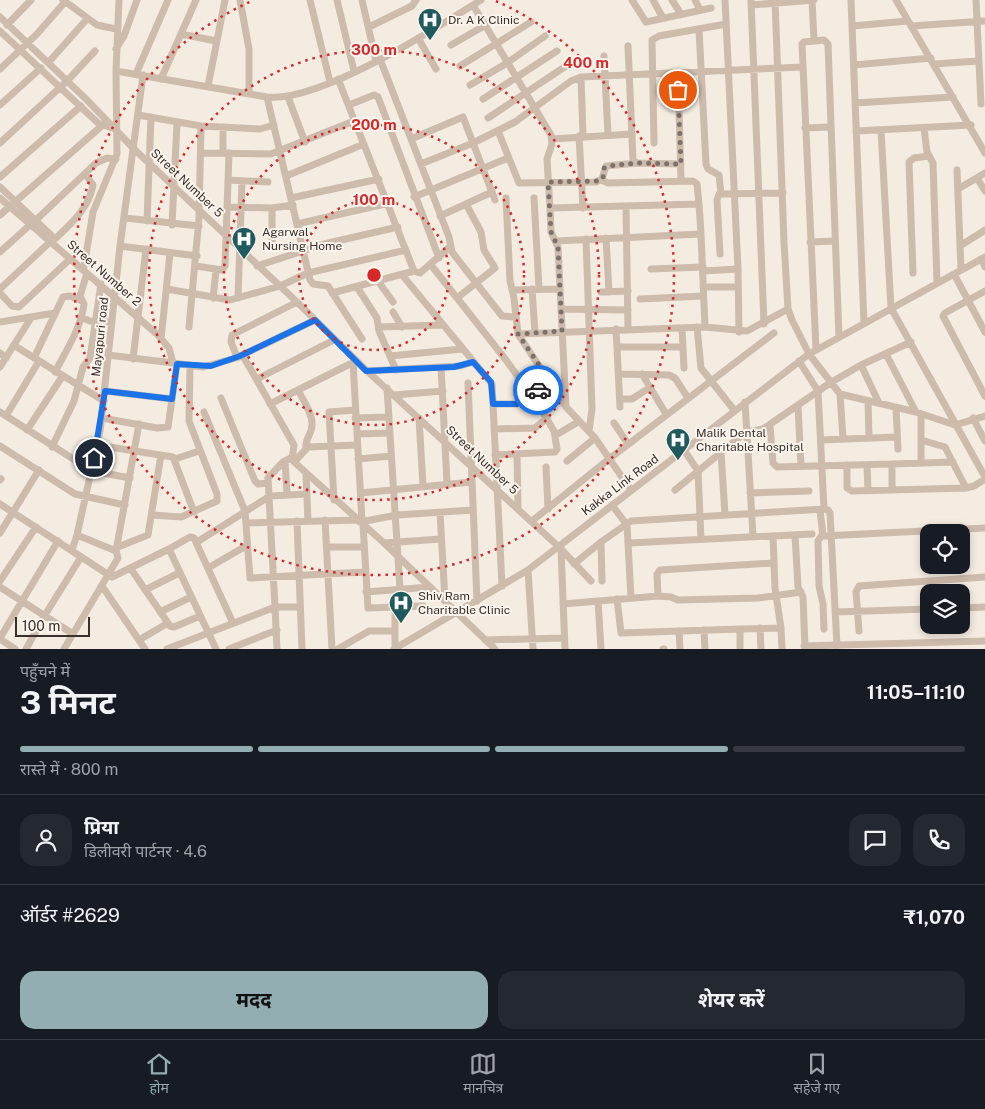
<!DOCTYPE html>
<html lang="hi">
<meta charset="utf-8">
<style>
:root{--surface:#171b24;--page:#242831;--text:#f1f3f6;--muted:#9ea1a6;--line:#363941;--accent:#92aeb2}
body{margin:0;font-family:"Public Sans","Noto Sans Devanagari",sans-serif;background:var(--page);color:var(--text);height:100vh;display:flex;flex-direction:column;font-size:19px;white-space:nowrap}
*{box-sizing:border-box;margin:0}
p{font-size:16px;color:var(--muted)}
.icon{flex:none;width:28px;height:28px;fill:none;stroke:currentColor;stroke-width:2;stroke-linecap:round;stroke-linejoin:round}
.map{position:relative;height:649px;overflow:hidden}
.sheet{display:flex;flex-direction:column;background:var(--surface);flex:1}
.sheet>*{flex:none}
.tools{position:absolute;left:920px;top:524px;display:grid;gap:10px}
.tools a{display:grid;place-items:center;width:50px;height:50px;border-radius:10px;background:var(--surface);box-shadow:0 2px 8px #0003;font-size:25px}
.scale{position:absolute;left:15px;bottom:12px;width:75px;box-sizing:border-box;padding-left:5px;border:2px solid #3b302b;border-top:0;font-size:14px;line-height:18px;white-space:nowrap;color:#3b302b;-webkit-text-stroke:4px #fbf5ee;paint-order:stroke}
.pin{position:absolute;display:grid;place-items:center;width:42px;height:42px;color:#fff;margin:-21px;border:2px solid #fff;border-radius:50%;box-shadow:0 1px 5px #0007}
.courier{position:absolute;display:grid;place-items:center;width:50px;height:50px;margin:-25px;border:4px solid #1a73e8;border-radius:50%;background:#fff;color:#222;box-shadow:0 1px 6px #0007}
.summary em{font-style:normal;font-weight:700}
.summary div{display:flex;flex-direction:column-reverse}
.summary{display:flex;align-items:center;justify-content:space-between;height:85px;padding:0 20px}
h1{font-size:32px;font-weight:700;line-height:38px}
.bar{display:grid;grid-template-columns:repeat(4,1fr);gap:8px 5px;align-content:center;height:60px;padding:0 20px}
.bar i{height:6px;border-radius:4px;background:var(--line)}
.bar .selected{background:var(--accent)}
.bar p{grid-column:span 4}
.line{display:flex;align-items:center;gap:12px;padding:0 20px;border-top:1px solid var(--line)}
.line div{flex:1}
.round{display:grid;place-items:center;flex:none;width:52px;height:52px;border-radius:15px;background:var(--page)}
.cta{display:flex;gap:10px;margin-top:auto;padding:10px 20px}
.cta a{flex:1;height:58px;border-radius:15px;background:var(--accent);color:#111;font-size:20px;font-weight:700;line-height:58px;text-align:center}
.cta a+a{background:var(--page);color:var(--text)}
.tabs{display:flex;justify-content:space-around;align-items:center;height:70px;border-top:1px solid var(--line);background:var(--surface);font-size:14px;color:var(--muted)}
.tabs a{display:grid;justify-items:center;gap:2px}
.tabs .selected{color:var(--accent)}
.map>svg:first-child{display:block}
</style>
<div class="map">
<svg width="985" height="649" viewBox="0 0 985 649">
<rect width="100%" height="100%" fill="#f4ebe1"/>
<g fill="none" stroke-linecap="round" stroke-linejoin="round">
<!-- minor -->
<path stroke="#cdbbac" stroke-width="7" d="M63,0L97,25L116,29
M240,0L249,49V94
M310,0L330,82
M337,0L354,71
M362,0L376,61
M632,0L646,22L711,8
M653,0L663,18
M672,0L681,14
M695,0L700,10
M725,0L738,269
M751,0L764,324
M775,0L784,242L788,309L792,320L809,354L840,394L916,412L955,425L985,416
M812,0L814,40
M851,0L864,323
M896,0L985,153
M976,0L981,104
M473,5L551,135L552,144L547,159L550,208L699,204L701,234
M751,5L814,0
M0,17L86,99L135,150L297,302L367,371L559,547L591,581
M7,25L31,0
M852,26L908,21
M911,26L985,21
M369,27L412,6L416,0
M699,29L706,164L708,169L719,175L721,194
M0,31L98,123L112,128
M181,34L216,41
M418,38L436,69
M451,45L484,26
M628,46L633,160L637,163L681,164
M116,49L124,36L137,0
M604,56L608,135
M380,59L449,237L452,252L502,316L516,317
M48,63L87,19
M934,64L978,61
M854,65L931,58
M460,66L531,22
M0,69L36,35L65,2
M116,71L267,97C319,103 435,29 481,0
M136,74L168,0
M678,74L681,180
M581,77L583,136
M161,79L196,0
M338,79L414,271
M470,85L507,63L545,36
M208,86L225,0
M267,97L310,280L313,284L328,286L362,339
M288,97L305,142
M483,99L557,51
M855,103L953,97
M0,105L41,68
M349,105L374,95L378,97L439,258
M138,115L201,126L260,129L274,125
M488,118L569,64
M223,127V153
M805,128L831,127
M924,128L927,152L933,163L937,282
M881,130L891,308L985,477
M498,131L519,183L596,182L602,179L606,166L637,163
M856,131L971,125
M579,136L583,208
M411,139L463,117L495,200
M552,139L632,134
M0,143L67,81L95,51
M654,143L652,40L659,36L726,24
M201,153L271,154L354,121
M421,164L473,143L515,122L571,81L581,77L803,67
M957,170L961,270
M286,176L364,144
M0,177L81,106
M977,178L985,191
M228,180L268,182
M601,180L608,183L693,181L697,184L699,204
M0,187L51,235
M958,189L985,173
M414,197L508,158
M0,198L158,335L169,348L173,363L203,367L243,356L294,445L292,460L384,543L495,649
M291,198L379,179
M506,198L510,281L514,298L518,334L566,407L595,438L631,490
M534,198L539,289
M227,207L272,208L293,205
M626,207L628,329
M0,215L105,123
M440,216L492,192
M125,218L199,226
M36,220L96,163L107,158L116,159
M147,221L151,117
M297,224L389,203
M172,225L177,123
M606,238L609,292
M55,239C72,223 89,208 93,185L85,174
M586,239L592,409L589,431
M556,241L701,234L705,327
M810,242L835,241
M272,244V208
M120,246L197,256
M960,246L985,230
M0,252L31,224
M720,254L717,200L719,194L783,193
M981,259L985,267
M431,265L506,360L541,409L554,431L557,449L555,452L495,455
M196,266L222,270L225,266L229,153
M257,266L324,244L398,227
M84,267L93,212L117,154L116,71L119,0
M651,269L703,267
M703,271L738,269L739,332
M913,273L909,162L914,158L929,156
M954,274L985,332
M403,276L492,384L502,586
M378,281L393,302
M357,287L377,318L379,331L396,370
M703,287H738
M0,289L51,241
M167,289L230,300L280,286L308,273L406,250
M532,289L535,333
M560,289L566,407
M512,290L560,289L558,247L551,232L550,208
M985,291L945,313L943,316L985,396
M601,292L628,291
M0,293L12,306L19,307L70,259
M332,293L414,271L420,273L451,246
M213,298L216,271
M238,298L242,181
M457,298L495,268L484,250L481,232L466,204
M640,299L703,296
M561,309L628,310
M393,312L402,327
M80,317L90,321L112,322
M0,322L55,313
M189,327L199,218L201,126
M379,327L442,325
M697,327L701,368L734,410
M682,328L684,368
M616,329L620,407
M518,334L705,327L747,331L788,309
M161,339L170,253
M15,346L104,401
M617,347H683
M816,349L802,44L804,42L824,40L828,44L839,337
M0,353L6,358
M886,354L916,412
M108,355L173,363
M240,356L315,320
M390,356L462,349
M237,357L231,342L232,335L297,302
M34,358L63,297L70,296L82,301
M133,359L146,249
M799,361L818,391L824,509L828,510L830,513L837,646
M353,362L362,521
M861,365L879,403
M0,367L31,318
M441,367L460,366L473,362
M367,371L441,367L447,483
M55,372C66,351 81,328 84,304L80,296L87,273
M619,374L669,375L675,378L688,398
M642,374L666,414
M257,379L334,340
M468,383L477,601
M387,388L400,589
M298,390C303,400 313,414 312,425C312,434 305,438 306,448
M105,391L172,399
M840,394L843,438
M394,395L443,391
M221,398L255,481L258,484L268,483
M620,399H632L649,388
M868,401L869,437
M745,402L753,536
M270,404L356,361
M493,404H517L550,381
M798,406L801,466
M896,408L898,449
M0,412L92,471L130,478
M204,412L245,511L250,578L365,572
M921,414V462
M6,416L39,361
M102,418L157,428L168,427L177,364
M355,418L388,417
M419,418L423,486
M973,418L985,441
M614,423L628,444
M770,425L773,463L777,467L892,464
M494,429L535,428L547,418
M27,430L62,377
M357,434L389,433
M556,435L578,422
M821,440L897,437
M921,440L945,447L966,488
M97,445L173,457L194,512
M0,446L75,494L125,505
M52,447L74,401L83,367L90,358L101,284
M684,450L698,471L701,539
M721,452L725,515
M517,454L518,508
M175,459L199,451
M358,459L391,456
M285,461L287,494
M567,461L595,438
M294,462L308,447L357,445
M847,465V488L852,491L966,488L974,486L985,479
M867,465L868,490
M546,467L548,509
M306,474L308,521
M0,480L1,479
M892,489V464L953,462
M675,490L746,432L763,429L830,383L861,365L911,342
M361,493L471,482
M750,493L809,491
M334,500L329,412L355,410
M0,504L112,577L169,549L216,649
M612,505L627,525L631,598
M820,510L823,536L985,528
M440,513L445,600
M152,515L181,517L217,501V494L189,421L190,366
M325,520L332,649
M297,521L302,649
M532,521L609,459L774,333
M360,522L397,515L473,510
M246,523L358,520
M363,524L368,608L423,606
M0,533L39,470
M795,535L798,587L803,597L805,649
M822,535L818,541L819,586L823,604L824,629
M773,536L775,588L781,628
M197,542L270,496L306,494
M601,542L602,581
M384,543L441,539
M629,543L812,534
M118,547L148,535L161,455
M327,547H364
M169,549L190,537L194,538L233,623
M561,549L565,649
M72,550L77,535
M116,551L139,424
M574,564L601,542L631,521L824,509
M208,568L246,546
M131,569L170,626L174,627L200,616
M528,570L533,649
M0,581L36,527
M102,586L145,649
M0,587L73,634
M145,590L179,573
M366,592L430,587
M658,596L657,574L660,570L774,563
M617,599L621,633L740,629V649
M598,601L601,649
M563,604L658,596L671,597L678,600L758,598L801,592
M395,608V648
M961,608L985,607
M160,612L191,597
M835,612L929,609
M760,628L761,649
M740,629L781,628L782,649
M704,630L705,649
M679,631L680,649
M859,631L856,592L859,586L985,577
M0,638L58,541
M0,639L15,649
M139,640L168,623
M485,640L564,638
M804,646L985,641
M26,649L45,615L81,557
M64,649L118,558L116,551L77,535L100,431L120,246L143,75
M167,649L275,607L268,478L283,462L291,458
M229,649L277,630
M277,649L275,607H300
M338,649L369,631H395
M394,649L528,570L809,354L985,257
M663,649H664"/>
</g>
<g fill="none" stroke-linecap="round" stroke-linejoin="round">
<!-- done -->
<path stroke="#7c716b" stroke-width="5" stroke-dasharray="0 9" d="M538,390L550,381L518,334L562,331L558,247L551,232L548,182L599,181L603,178L604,168L608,166L637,163L681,164L678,90"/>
<!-- route -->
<path stroke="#1a73e8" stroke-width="6" d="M94,458L105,391L172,399L177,364L211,366L240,356L315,320L366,371L454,367L473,362L491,382L493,404H517L538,390"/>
</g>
<!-- distance rings -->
<g fill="none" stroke="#d62828" stroke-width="2.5" stroke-dasharray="2.5 5">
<circle cx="374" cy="275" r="75"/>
<circle cx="374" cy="275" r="150"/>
<circle cx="374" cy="275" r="225"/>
<path d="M496 1A300 300 0 1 1 252 1"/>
</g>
<!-- icons -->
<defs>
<symbol id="hospital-pin" viewBox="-11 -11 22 30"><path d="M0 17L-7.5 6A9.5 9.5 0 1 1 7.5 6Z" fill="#1f5a5e" stroke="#fbf5ee"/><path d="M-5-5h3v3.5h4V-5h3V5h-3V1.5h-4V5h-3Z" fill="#fff"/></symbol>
</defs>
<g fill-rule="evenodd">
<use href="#hospital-pin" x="416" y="6" width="28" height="38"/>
<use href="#hospital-pin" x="230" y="225" width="28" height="38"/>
<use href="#hospital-pin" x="664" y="426" width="28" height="38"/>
<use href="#hospital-pin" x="387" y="589" width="28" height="38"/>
</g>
<g text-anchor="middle" stroke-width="4" stroke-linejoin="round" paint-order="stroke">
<!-- poi labels -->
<g font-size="12" fill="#3b302b" stroke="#fbf5ee" text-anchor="start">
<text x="448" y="24">Dr. A K Clinic</text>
<text x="262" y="236">Agarwal<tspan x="262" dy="14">Nursing Home</tspan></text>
<text x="696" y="437">Malik Dental<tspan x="696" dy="14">Charitable Hospital</tspan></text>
<text x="418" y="600">Shiv Ram<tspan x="418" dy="14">Charitable Clinic</tspan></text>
</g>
<!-- street labels -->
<g font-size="12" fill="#3b302b" stroke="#fbf5ee">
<text transform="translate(187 183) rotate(43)" y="4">Street Number 5</text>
<text transform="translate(104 273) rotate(41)" y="4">Street Number 2</text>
<text transform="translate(100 337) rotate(-84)" y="4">Mayapuri road</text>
<text transform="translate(482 460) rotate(43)" y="4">Street Number 5</text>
<text transform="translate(620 485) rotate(-37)" y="4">Kakka Link Road</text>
</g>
</g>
<circle cx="374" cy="275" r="8" fill="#d62828" stroke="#fbf5ee" stroke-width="2.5"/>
<g font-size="15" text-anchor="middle" font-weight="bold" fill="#d62828" stroke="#fbf5ee" stroke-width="4" stroke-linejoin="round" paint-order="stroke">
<text x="374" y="55">300 m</text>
<text x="586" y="68">400 m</text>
<text x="374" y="130">200 m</text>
<text x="374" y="205">100 m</text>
</g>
</svg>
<div class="tools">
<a><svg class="icon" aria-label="locate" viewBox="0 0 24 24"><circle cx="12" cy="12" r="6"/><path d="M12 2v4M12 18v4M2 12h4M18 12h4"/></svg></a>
<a><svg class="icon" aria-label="layers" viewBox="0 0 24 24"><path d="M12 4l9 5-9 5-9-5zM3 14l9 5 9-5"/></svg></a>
</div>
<div class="scale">100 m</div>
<div class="pin" style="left:678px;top:90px;background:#ea580c"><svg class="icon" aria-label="bag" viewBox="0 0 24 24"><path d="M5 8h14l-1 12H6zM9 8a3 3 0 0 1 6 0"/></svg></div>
<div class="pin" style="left:94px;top:458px;background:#1f2937"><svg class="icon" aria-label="home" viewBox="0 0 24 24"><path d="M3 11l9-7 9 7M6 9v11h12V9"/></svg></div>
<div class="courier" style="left:538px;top:390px"><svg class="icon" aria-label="car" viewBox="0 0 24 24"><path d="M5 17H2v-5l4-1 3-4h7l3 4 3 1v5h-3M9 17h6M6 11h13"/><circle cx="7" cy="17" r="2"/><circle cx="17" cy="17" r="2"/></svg></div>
</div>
<section class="sheet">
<div class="summary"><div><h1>3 मिनट</h1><p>पहुँचने में</p></div><em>11:05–11:10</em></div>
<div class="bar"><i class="selected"></i><i class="selected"></i><i class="selected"></i><i></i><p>रास्ते में · 800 m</p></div>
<div class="line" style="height:90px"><a class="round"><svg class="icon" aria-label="person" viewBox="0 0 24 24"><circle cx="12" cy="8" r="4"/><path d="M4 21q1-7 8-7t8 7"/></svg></a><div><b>प्रिया</b><p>डिलीवरी पार्टनर · 4.6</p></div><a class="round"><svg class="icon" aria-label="chat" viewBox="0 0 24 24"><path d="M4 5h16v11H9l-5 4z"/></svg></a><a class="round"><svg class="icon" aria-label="phone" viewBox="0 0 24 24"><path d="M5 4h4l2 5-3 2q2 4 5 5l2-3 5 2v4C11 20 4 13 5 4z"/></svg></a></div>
<div class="line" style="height:65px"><div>ऑर्डर #2629</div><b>₹1,070</b></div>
<div class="cta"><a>मदद</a><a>शेयर करें</a></div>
</section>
<nav class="tabs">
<a class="selected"><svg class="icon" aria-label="home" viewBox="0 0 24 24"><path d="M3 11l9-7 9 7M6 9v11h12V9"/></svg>होम</a>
<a><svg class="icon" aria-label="map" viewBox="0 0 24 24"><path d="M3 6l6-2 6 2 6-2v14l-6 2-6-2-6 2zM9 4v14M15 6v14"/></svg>मानचित्र</a>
<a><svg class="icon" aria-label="saved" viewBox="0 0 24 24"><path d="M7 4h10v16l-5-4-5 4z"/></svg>सहेजे गए</a>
</nav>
